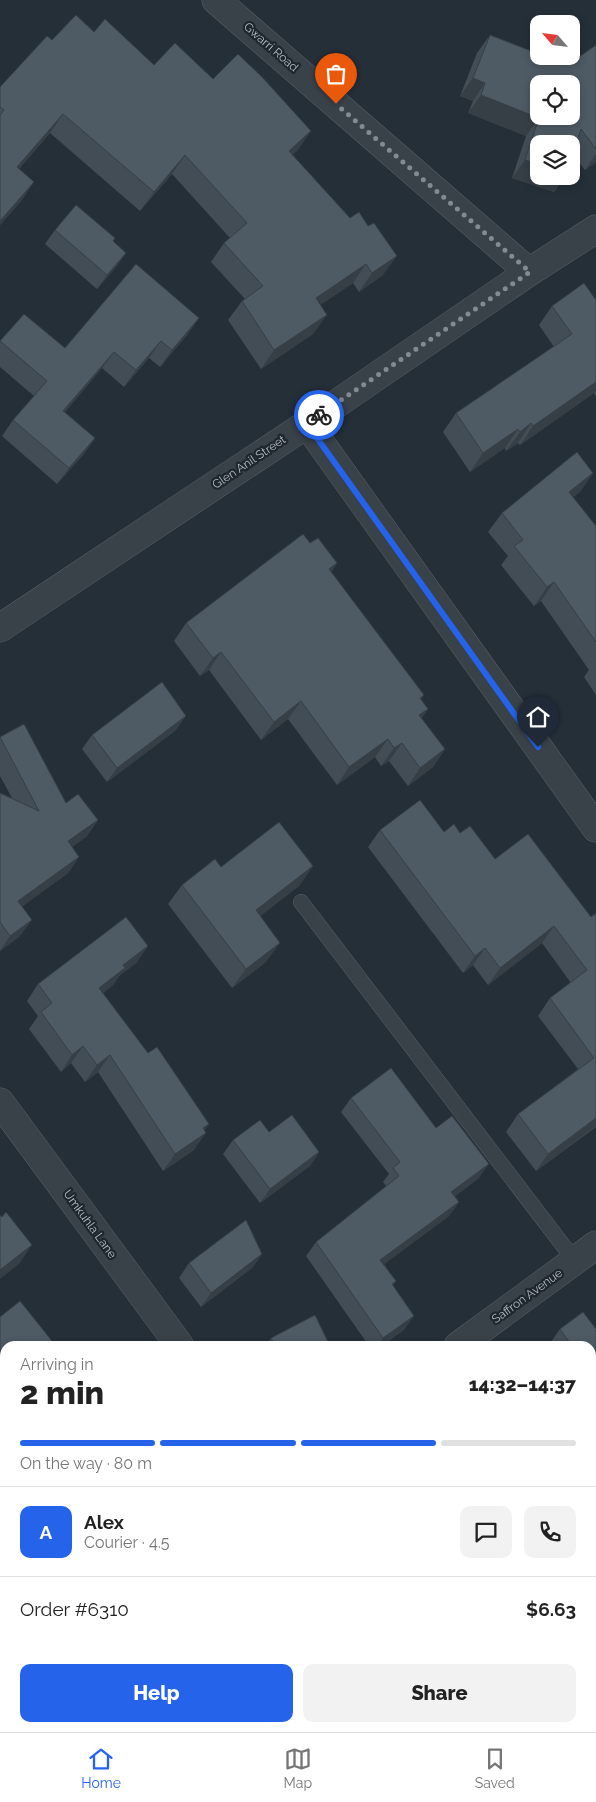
<!DOCTYPE html>
<meta charset="utf-8">
<style>
:root{--surface:#fff;--page:#f2f2f2;--text:#222;--muted:#767676;--line:#e0e0e0;--accent:#2563eb}
body{margin:0;font-family:Raleway,sans-serif;background:var(--page);color:var(--text);height:100vh;display:flex;flex-direction:column;font-size:19px;white-space:nowrap}
*{box-sizing:border-box;margin:0}
p{font-size:16px;color:var(--muted)}
.icon{flex:none;width:28px;height:28px;fill:none;stroke:currentColor;stroke-width:2;stroke-linecap:round;stroke-linejoin:round}
.map{position:relative;flex:1;overflow:hidden}
.drawer{position:absolute;left:0px;top:1341px;width:596px;height:391px;display:flex;flex-direction:column;background:var(--surface);border-radius:15px 15px 0 0;box-shadow:0 2px 8px #0003}
.drawer>*{flex:none}
.needle{width:32px;rotate:298deg}
.controls{position:absolute;left:530px;top:15px;display:grid;gap:10px}
.controls a{display:grid;place-items:center;width:50px;height:50px;border-radius:10px;background:var(--surface);box-shadow:0 2px 8px #0003;font-size:25px}
.pin{position:absolute;display:grid;place-items:center;width:42px;height:42px;color:#fff;margin:-51px -21px;border-radius:50% 50% 50% 0;rotate:-45deg;box-shadow:0 0 5px #0007}
.pin .icon{rotate:45deg}
.courier{position:absolute;display:grid;place-items:center;width:50px;height:50px;margin:-25px;border:4px solid #2563eb;border-radius:50%;background:#fff;color:#222;box-shadow:0 1px 6px #0007}
.head em{font-style:normal;font-weight:800}
.head div{display:flex;flex-direction:column-reverse}
.head{display:flex;align-items:center;justify-content:space-between;height:85px;padding:0 20px}
h1{font-size:32px;font-weight:800;line-height:38px}
.bar{display:grid;grid-template-columns:repeat(4,1fr);gap:8px 5px;align-content:center;height:60px;padding:0 20px}
.bar i{height:6px;border-radius:4px;background:var(--line)}
.bar .current{background:var(--accent)}
.bar p{grid-column:span 4}
.line{display:flex;align-items:center;gap:12px;padding:0 20px;border-top:1px solid var(--line)}
.line div{flex:1}
.round{display:grid;place-items:center;flex:none;width:52px;height:52px;border-radius:10px;background:var(--page)}
.cta{display:flex;gap:10px;margin-top:auto;padding:10px 20px}
.cta a{flex:1;height:58px;border-radius:10px;background:var(--accent);color:#fff;font-size:20px;font-weight:800;line-height:58px;text-align:center}
.cta a+a{background:var(--page);color:var(--text)}
.dock{display:flex;justify-content:space-around;align-items:center;height:70px;border-top:1px solid var(--line);background:var(--surface);font-size:14px;color:var(--muted)}
.dock a{display:grid;justify-items:center;gap:2px}
.dock .current{color:var(--accent)}
.map>svg:first-child{display:block}
</style>
<div class="map">
<svg width="596" height="1732" viewBox="0 0 596 1732">
<rect width="100%" height="100%" fill="#252f38"/>
<g fill="none" stroke-linecap="round" stroke-linejoin="round">
<defs>
<path id="service" d="M301,902L575,1261"/>
<path id="minor" d="M216,0L529,272
M307,424L596,828
M0,628L307,424L529,272L596,229
M0,1102L180,1346
M458,1346L596,1245
M0,1686L5,1683
M169,1728L172,1732"/>
</defs>
<!-- service casing -->
<use href="#service" stroke="#575f67" stroke-width="16"/>
<!-- minor casing -->
<use href="#minor" stroke="#575f67" stroke-width="29"/>
<!-- service -->
<use href="#service" stroke="#394149" stroke-width="15"/>
<!-- minor -->
<use href="#minor" stroke="#394149" stroke-width="28"/>
</g>
<!-- wall -->
<path fill="#434d56" d="M94,32L154,65L213,79L298,150L292,155L383,275L359,292L353,283L320,305L313,334L261,369L228,320L242,301L245,299L211,262L224,243L230,238L172,174L140,211L50,133L19,169L34,182L21,201L0,225V87L52,40Z
M490,35L539,56L579,57L596,45V162L585,170L573,154L539,176H565L554,192L512,178L526,136L468,113L473,101L460,96L477,53Z
M55,230L113,241L126,253L116,267L97,289L45,244Z
M596,300V396L594,393L520,445L518,443L506,451L505,448L470,472L443,432L456,413L554,347L539,325L552,306Z
M199,318L187,335L160,367L149,358L124,387L102,368L65,412L95,438L83,455L57,484L2,436L13,420L34,396L0,367V341L65,348Z
M593,473L580,492L573,497L596,526V695L584,677L589,670L541,601L534,606L501,565L508,556L488,532L502,513Z
M310,543L337,563L331,572L424,695L421,699L428,709L421,718L445,749L433,767L408,786L389,761L381,766L375,757L337,785L288,719L261,740L209,670L200,676L174,641L186,623Z
M176,730L107,782L82,749L92,735Z
M0,737L66,803L98,820L86,837L72,847L79,857L68,873L22,906L20,936L0,951V793L12,798L0,776Z
M380,830L460,833L495,859L591,917L596,913V1127L536,1171L506,1132L518,1114L578,1069L538,1016L550,998L571,983L542,943L488,985L473,965L463,973L368,847Z
M313,866L299,886L260,916L266,962L232,988L168,904L182,885L221,867Z
M148,946L136,963L120,975L113,985L103,993L204,1131L194,1150L163,1171L98,1072L85,1082L71,1063L61,1072L29,1029L38,1016L27,1001L38,984Z
M351,1098L436,1128L479,1178L455,1196L459,1202L449,1216L384,1264L396,1281L393,1285L404,1330L382,1346H369L306,1256L316,1242L386,1186L383,1182L389,1174L341,1112Z
M269,1132L319,1152L310,1166L260,1203L223,1154L233,1140Z
M262,1254L252,1268L201,1307L179,1278L189,1263Z
M0,1317L5,1346V1422L0,1416Z
M560,1329H596V1470L594,1473L591,1492V1346H548Z
M271,1338L330,1346H265Z
M0,1491L5,1497V1589L0,1592Z
M596,1623V1732H570L566,1728H591V1627Z"/>
<!-- shaded-wall -->
<path fill="#373f46" d="M473,78L485,83L473,101L460,96Z
M481,95L539,118L526,136L468,113Z
M63,114L50,133L4,186L17,167Z
M311,131L298,150L275,170L289,151Z
M596,154V162L585,170Z
M185,155L172,174L140,211L154,192Z
M525,160L539,164V176H565L554,192L512,178Z
M34,182L21,201L0,225V221Z
M126,253L116,267L97,289L107,275Z
M397,256L383,275L359,292L372,273Z
M366,264L353,283L302,317L316,298Z
M327,315L313,334L261,369L274,350Z
M199,318L187,335L160,367L172,350Z
M161,341L149,358L124,387L136,370Z
M114,352L102,368L52,427L63,411Z
M596,382V391L594,393L520,445L533,426Z
M531,423L518,443L506,451L520,432Z
M518,429L505,448L470,472L483,453Z
M95,438L83,455L57,484L69,468Z
M593,473L580,492L556,511L569,492Z
M337,563L324,581L329,569Z
M554,582L541,601L534,606L547,587Z
M221,652L209,670L200,676L213,658Z
M301,701L288,719L261,740L274,722Z
M428,709L416,727L419,715Z
M186,716L176,730L107,782L117,768Z
M388,739L375,757L337,785L349,767Z
M402,743L389,761L381,766L394,748Z
M445,749L433,767L408,786L420,768Z
M98,820L86,837L56,858L68,841Z
M79,857L68,873L7,918L18,901Z
M313,866L299,886L242,929L256,910Z
M32,920L20,936L0,951L10,936Z
M554,926L542,943L488,985L500,968Z
M280,943L266,962L232,988L246,969Z
M148,946L136,963L120,975L113,985L87,1005L99,988L123,965Z
M485,948L473,965L463,973L475,956Z
M83,1046L71,1063L61,1072L72,1055Z
M110,1055L98,1072L85,1082L97,1065Z
M596,1118V1126L536,1171L548,1154Z
M209,1124L200,1137L206,1133L194,1150L163,1171L175,1154L203,1128Z
M319,1152L310,1166L260,1203L270,1189Z
M489,1164L479,1178L442,1206L451,1192Z
M459,1202L449,1216L371,1274L380,1260Z
M32,1245L19,1264L0,1279V1270Z
M262,1254L252,1268L201,1307L211,1293Z
M414,1316L404,1330L382,1346H378L383,1338Z
M596,1451V1470L591,1477Z
M5,1580V1589L0,1592V1586Z"/>
<!-- building -->
<path fill="#4e5a64" stroke="#373f46" fill-rule="evenodd" d="M76,15L94,32L105,19L154,65L175,43L213,79L238,54L263,78L311,131L289,151L350,218L359,212L368,226L374,223L397,256L372,273L366,264L316,298L327,315L274,350L242,301L263,286L224,243L247,223L185,155L154,192L63,114L17,167L34,182L0,221V115L4,110L0,107V87L47,36L52,40Z
M490,35L539,54V56H571V54L579,57L596,45V149L581,129L571,159V144H539V164L525,160L539,118L481,95L485,83L473,78ZM539,84H571V116H539Z
M76,205L115,238L113,241L126,253L107,275L55,230Z
M136,264L199,318L172,350L161,341L136,370L114,352L63,411L95,438L69,468L13,420L47,381L0,341L24,314L65,348Z
M584,283L596,300V382L533,426L531,423L520,432L518,429L483,453L456,413L572,334L552,306Z
M577,452L593,473L569,492L596,526V642L554,582L547,587L514,546L523,540L502,513Z
M303,534L310,543L318,538L337,563L329,569L424,695L420,698L428,709L419,715L445,749L420,768L402,743L394,748L388,739L349,767L301,701L274,722L221,652L213,658L186,623Z
M162,682L186,716L117,768L92,735Z
M24,724L66,803L78,794L98,820L68,841L79,857L18,901L32,920L10,936L0,922V793L39,811L0,737Z
M420,800L444,832L454,824L460,833L470,826L495,859L528,834L591,917L596,913V1118L548,1154L518,1114L594,1058L550,998L587,970L554,926L500,968L485,948L475,956L380,830Z
M279,822L313,866L256,910L280,943L246,969L182,885L215,859L221,867Z
M126,917L148,946L123,965L125,968L99,988L148,1053L157,1047L209,1124L203,1128L206,1133L175,1154L110,1055L97,1065L83,1046L72,1055L41,1012L52,1003L38,984Z
M391,1068L436,1128L452,1116L489,1164L451,1192L459,1202L380,1260L396,1281L392,1284L414,1316L383,1338L316,1242L399,1176L393,1168L400,1162L351,1098Z
M292,1115L319,1152L270,1189L233,1140L260,1120L269,1132Z
M6,1212L32,1245L0,1270V1215L2,1217Z
M246,1220L262,1254L211,1293L189,1263Z
M20,1301L56,1346H5V1386L0,1379V1317Z
M583,1312L596,1329V1467L593,1468L594,1487L591,1488V1378H595L591,1372V1346H572L560,1329Z
M315,1315L330,1346H275L271,1338Z
M0,1491L5,1497V1580L3,1581L0,1577Z
M596,1623V1730L591,1723V1627Z
M57,1728H108L111,1732H51Z
M436,1728H556V1732H431Z"/>
<g fill="none" stroke-linecap="round" stroke-linejoin="round">
<!-- done -->
<path stroke="#828b94" stroke-width="5" stroke-dasharray="0 9" d="M319,415L530,272L336,104"/>
<!-- route -->
<path stroke="#2563eb" stroke-width="6" d="M319,415L307,424L538,747"/>
</g>
<g text-anchor="middle" stroke-width="4.5" stroke-linejoin="round" paint-order="stroke">
<!-- street labels -->
<g font-size="12" fill="#b4bcc5" stroke="#1e262e">
<text transform="translate(271 47) rotate(41)" y="4">Gwarri Road</text>
<text transform="translate(249 462) rotate(-34)" y="4">Glen Anil Street</text>
<text transform="translate(90 1224) rotate(54)" y="4">Umkuhla Lane</text>
<text transform="translate(527 1296) rotate(-36)" y="4">Saffron Avenue</text>
</g>
</g>
</svg>
<div class="controls">
<a><svg class="needle" viewBox="-14 -14 28 28"><path d="M0-13l5 13h-10z" fill="#e53935"/><path d="M0 13l5-13h-10z" fill="#767676"/></svg></a>
<a><svg class="icon" aria-label="locate" viewBox="0 0 24 24"><circle cx="12" cy="12" r="6"/><path d="M12 2v4M12 18v4M2 12h4M18 12h4"/></svg></a>
<a><svg class="icon" aria-label="layers" viewBox="0 0 24 24"><path d="M12 4l9 5-9 5-9-5zM3 14l9 5 9-5"/></svg></a>
</div>
<div class="pin" style="left:336px;top:104px;background:#ea580c"><svg class="icon" aria-label="bag" viewBox="0 0 24 24"><path d="M5 8h14l-1 12H6zM9 8a3 3 0 0 1 6 0"/></svg></div>
<div class="pin" style="left:538px;top:747px;background:#1f2937"><svg class="icon" aria-label="home" viewBox="0 0 24 24"><path d="M3 11l9-7 9 7M6 9v11h12V9"/></svg></div>
<div class="courier" style="left:319px;top:415px"><svg class="icon" aria-label="bike" viewBox="0 0 24 24"><circle cx="6" cy="16" r="4"/><circle cx="18" cy="16" r="4"/><path d="M6 16l4-8h5l3 8M10 8l3 8H6M13 5h3"/></svg></div>
<section class="drawer">
<div class="head"><div><h1>2 min</h1><p>Arriving in</p></div><em>14:32–14:37</em></div>
<div class="bar"><i class="current"></i><i class="current"></i><i class="current"></i><i></i><p>On the way · 80 m</p></div>
<div class="line" style="height:90px"><b class="round" style="background:var(--accent);color:#fff">A</b><div><b>Alex</b><p>Courier · 4.5</p></div><a class="round"><svg class="icon" aria-label="chat" viewBox="0 0 24 24"><path d="M4 5h16v11H9l-5 4z"/></svg></a><a class="round"><svg class="icon" aria-label="phone" viewBox="0 0 24 24"><path d="M5 4h4l2 5-3 2q2 4 5 5l2-3 5 2v4C11 20 4 13 5 4z"/></svg></a></div>
<div class="line" style="height:65px"><div>Order #6310</div><b>$6.63</b></div>
<div class="cta"><a>Help</a><a>Share</a></div>
</section>
</div>
<nav class="dock">
<a class="current"><svg class="icon" aria-label="home" viewBox="0 0 24 24"><path d="M3 11l9-7 9 7M6 9v11h12V9"/></svg>Home</a>
<a><svg class="icon" aria-label="map" viewBox="0 0 24 24"><path d="M3 6l6-2 6 2 6-2v14l-6 2-6-2-6 2zM9 4v14M15 6v14"/></svg>Map</a>
<a><svg class="icon" aria-label="saved" viewBox="0 0 24 24"><path d="M7 4h10v16l-5-4-5 4z"/></svg>Saved</a>
</nav>
